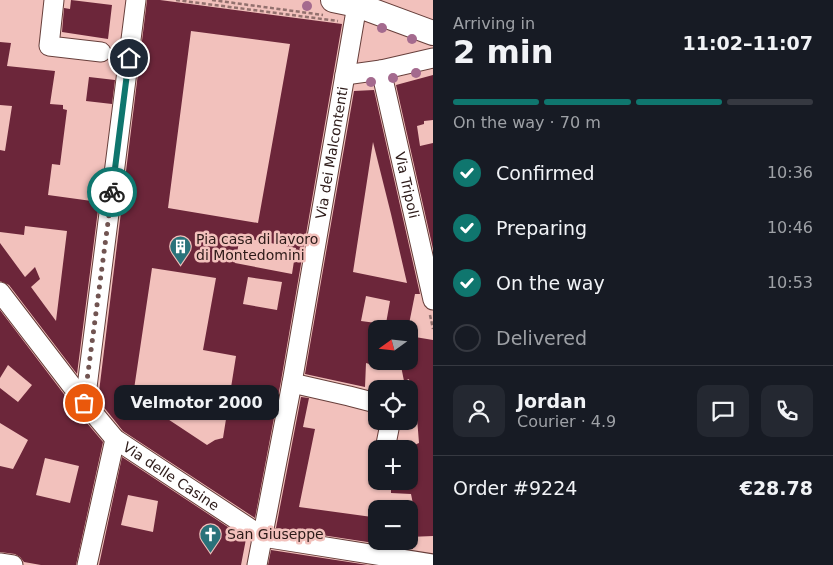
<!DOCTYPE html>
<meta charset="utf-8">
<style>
:root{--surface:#171b24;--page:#242831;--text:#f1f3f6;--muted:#9ea1a6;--line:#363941;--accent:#0f766e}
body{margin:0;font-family:"DejaVu Sans",sans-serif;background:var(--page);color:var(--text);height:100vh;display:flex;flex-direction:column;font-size:19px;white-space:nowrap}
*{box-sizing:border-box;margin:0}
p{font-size:16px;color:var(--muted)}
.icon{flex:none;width:28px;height:28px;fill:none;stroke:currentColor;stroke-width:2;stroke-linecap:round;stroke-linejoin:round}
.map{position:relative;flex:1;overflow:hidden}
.panel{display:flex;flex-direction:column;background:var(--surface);width:400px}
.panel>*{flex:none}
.needle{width:32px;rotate:255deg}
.buttons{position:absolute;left:368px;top:320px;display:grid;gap:10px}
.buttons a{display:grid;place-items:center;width:50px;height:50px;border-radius:10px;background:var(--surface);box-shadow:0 1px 4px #0004;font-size:25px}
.pin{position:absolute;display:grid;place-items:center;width:42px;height:42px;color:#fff;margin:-21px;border:2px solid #fff;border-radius:50%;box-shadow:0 1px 5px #0007}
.courier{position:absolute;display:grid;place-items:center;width:50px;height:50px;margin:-25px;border:4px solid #0f766e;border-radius:50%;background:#fff;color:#222;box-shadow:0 1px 6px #0007}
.bubble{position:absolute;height:35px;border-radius:10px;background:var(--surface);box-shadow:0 1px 4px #0004;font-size:16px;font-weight:600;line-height:35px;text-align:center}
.summary em{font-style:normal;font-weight:600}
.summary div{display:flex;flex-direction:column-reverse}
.summary{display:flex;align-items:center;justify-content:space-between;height:85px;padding:0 20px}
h1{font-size:32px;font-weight:600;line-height:38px}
.bar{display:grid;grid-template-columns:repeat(4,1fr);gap:8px 5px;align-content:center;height:60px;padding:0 20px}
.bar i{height:6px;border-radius:4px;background:var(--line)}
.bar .selected{background:var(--accent)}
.bar p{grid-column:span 4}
.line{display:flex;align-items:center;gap:12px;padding:0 20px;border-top:1px solid var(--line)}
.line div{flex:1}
.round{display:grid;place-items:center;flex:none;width:52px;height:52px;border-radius:10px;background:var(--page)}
ol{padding:0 20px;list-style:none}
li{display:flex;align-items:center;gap:15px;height:55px}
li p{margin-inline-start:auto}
li .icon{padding:5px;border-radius:50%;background:var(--accent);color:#fff;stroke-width:4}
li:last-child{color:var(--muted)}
li i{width:28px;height:28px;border:2px solid var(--line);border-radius:50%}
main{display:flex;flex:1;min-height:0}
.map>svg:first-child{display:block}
</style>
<main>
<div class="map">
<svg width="433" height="565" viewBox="0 0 433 565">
<rect width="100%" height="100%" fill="#f2c1bc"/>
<!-- building -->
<path fill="#6c263a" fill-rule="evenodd" d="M71,0L112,5L108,39L62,32L64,8L70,9Z
M147,0H160L342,24L281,381L255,518L123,431L98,400ZM191,31L290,44L258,223L168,208ZM240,237L296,248L292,274L235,263ZM152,268L216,278L203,350L236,356L223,438L215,440L207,445L133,396ZM248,277L282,282L277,310L243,304Z
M0,42L11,43L7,66L55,71L50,104L63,105V109L67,110L60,165L52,164L48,195L99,202L77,374L9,285L0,281V243L25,277L35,267L40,279L31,287L56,321L67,231L25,226L24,235L0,232V150L5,151L12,106L0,105Z
M433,75V120L424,121V124L417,126L420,146L433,143V249L396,85Z
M89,77L115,80L112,104L86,101Z
M374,90L420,294H415L408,329H385L390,301L366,296L361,321L376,323V355L373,365L366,363L365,387L305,374L354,91ZM373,142L391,214L407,283L353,272Z
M0,310L76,410L103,442L76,565H41L24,562L20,557L15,554L0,552V466L13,469L28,440L0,423V388L18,402L32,385L8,365L0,378ZM45,458L79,466L70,503L36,495Z
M409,336L433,340V536L409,537V526L417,524L411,494L391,493V481H409V453L413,452L412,446L419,443L415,392L411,393L409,379L404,381L400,361H409Z
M301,397L309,398L303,427L315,429L299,507L372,517V522L376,523V541H412L413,549L276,528Z
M122,457L246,539L241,565H99ZM128,495L158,501L153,532L121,525Z
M271,550L368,565H268Z"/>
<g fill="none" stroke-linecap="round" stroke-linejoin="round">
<defs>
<g id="minor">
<path d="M54,0L49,46L101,52"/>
<path id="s1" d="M381,70L433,300"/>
<path d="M345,75L381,70L433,58"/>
<path id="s2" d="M0,292L85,403L115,439L263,537L433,564"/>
<path d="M292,383L349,396L376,403"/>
<path d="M85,403L136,0"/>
<path d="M385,449L389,429L388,421"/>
<path d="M0,563L13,565"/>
<path d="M87,565L115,439"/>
<path id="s3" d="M257,565L292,383L357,5"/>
</g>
<path id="major" d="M333,0L357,5L433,33"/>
</defs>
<!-- minor casing -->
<use href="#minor" stroke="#673f3b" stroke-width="21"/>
<!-- major casing -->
<use href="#major" stroke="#673f3b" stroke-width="26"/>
<!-- path -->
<path stroke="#92706d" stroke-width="2.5" stroke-dasharray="4 2.5" stroke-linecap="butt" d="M176,0L338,21
M212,0L323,15
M430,315L433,329"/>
<!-- minor -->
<use href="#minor" stroke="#fff" stroke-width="19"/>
<!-- major -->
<use href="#major" stroke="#fff" stroke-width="24"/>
</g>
<!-- trees -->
<g fill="#a46a8e">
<circle cx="307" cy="6" r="5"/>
<circle cx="382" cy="28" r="5"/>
<circle cx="412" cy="39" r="5"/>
<circle cx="416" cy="73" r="5"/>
<circle cx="393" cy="78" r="5"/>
<circle cx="371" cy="82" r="5"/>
</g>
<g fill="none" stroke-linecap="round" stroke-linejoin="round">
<!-- done -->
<path stroke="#715451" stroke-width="5" stroke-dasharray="0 9" d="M84,403L112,192"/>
<!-- route -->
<path stroke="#0f766e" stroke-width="6" d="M112,192L129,58"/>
</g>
<!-- icons -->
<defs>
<symbol id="building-pin" viewBox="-11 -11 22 30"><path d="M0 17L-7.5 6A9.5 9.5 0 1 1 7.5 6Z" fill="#29727a" stroke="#f2c1bc"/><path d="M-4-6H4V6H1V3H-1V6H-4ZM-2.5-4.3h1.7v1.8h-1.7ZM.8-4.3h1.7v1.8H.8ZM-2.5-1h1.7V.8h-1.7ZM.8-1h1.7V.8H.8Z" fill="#fff"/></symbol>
<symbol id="church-pin" viewBox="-11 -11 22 30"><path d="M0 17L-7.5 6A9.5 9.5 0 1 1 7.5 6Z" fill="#29727a" stroke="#f2c1bc"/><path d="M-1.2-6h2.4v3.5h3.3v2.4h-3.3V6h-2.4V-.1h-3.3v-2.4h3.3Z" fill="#fff"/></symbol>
</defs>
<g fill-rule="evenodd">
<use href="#building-pin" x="168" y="234" width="25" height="34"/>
<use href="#church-pin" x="198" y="522" width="25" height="34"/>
</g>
<g text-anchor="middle" stroke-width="5" stroke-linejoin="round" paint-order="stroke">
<!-- street labels -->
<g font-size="14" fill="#2c1a18" stroke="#f2c1bc">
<text dy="5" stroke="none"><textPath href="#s3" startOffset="419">Via dei Malcontenti</textPath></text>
<text dy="5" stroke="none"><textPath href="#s1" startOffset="118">Via Tripoli</textPath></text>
<text dy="5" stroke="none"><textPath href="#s2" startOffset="254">Via delle Casine</textPath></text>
</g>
<!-- poi labels -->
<g font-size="14" fill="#2c1a18" stroke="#f2c1bc" text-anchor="start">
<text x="196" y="244">Pia casa di lavoro<tspan x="196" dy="16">di Montedomini</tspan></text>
<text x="227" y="539">San Giuseppe</text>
</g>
</g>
</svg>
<div class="buttons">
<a><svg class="needle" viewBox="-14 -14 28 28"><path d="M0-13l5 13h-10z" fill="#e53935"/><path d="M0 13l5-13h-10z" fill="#9ea1a6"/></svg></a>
<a><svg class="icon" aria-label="locate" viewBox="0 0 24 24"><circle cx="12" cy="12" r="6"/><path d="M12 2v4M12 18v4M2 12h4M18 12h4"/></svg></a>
<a>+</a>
<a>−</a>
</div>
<div class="pin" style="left:84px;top:403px;background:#ea580c"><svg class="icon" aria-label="bag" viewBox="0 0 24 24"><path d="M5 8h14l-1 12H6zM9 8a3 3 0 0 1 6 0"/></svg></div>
<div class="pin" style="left:129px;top:58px;background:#1f2937"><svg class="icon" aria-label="home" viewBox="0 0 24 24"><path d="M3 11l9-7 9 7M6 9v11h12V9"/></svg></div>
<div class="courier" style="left:112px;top:192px"><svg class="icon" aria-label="bike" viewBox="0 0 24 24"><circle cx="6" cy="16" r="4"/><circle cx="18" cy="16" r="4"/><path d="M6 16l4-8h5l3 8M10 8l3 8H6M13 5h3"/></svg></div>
<div class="bubble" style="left:114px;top:385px;width:165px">Velmotor 2000</div>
</div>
<section class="panel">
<div class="summary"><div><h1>2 min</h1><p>Arriving in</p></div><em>11:02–11:07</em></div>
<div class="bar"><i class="selected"></i><i class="selected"></i><i class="selected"></i><i></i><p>On the way · 70 m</p></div>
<ol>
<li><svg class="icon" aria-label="check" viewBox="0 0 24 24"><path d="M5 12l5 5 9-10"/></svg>Confirmed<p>10:36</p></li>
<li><svg class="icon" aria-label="check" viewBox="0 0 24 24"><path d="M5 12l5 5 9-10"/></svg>Preparing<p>10:46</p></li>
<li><svg class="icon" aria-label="check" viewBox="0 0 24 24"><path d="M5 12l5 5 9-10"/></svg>On the way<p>10:53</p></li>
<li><i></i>Delivered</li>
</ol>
<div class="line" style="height:90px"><a class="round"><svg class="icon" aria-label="person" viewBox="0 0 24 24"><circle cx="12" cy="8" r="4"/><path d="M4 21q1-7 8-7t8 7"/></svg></a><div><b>Jordan</b><p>Courier · 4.9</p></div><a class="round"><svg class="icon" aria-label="chat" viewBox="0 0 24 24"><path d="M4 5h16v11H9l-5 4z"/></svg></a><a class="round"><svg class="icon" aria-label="phone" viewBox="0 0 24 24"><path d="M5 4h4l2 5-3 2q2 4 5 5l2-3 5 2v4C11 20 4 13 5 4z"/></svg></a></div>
<div class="line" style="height:65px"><div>Order #9224</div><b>€28.78</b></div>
</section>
</main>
